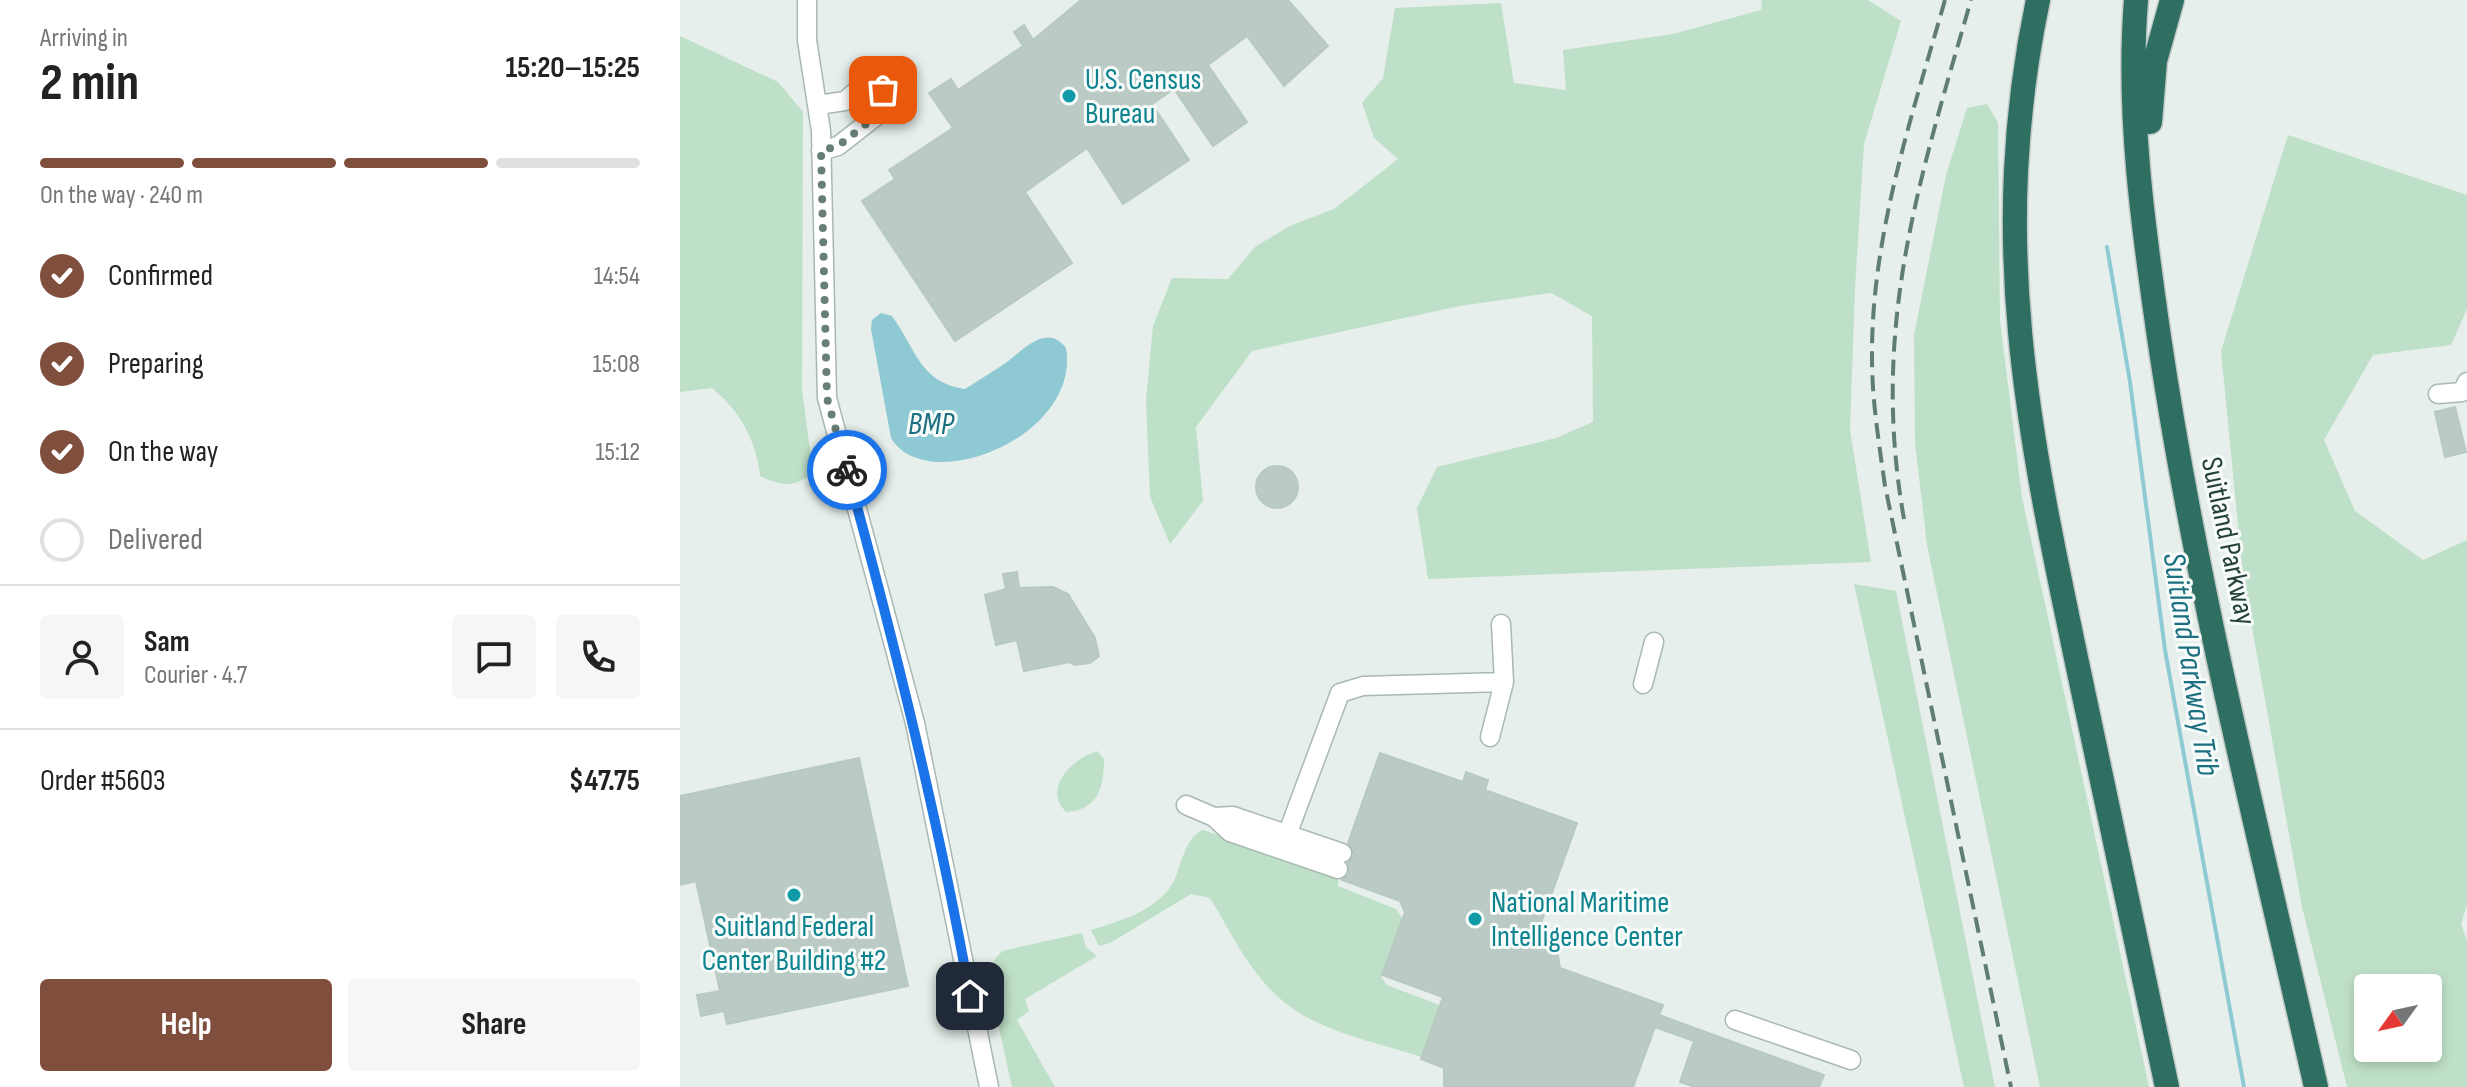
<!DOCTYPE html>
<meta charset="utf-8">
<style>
:root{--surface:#fff;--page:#f6f6f6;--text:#222;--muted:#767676;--line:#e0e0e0;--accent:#804e3d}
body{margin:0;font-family:"Sofia Sans Condensed",sans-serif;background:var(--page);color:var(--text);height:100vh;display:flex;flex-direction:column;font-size:30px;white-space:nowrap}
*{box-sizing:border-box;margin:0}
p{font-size:26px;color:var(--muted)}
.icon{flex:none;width:44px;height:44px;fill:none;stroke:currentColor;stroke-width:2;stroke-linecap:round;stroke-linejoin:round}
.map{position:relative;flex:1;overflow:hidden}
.panel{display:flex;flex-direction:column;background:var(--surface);width:680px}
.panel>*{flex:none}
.needle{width:52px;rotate:237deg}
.fabs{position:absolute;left:1674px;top:974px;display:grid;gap:16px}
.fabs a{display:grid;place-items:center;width:88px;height:88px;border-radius:8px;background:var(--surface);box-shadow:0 4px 12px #0003;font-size:40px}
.pin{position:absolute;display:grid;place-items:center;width:68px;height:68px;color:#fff;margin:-34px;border-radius:16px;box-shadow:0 4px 12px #0006}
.courier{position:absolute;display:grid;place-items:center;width:80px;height:80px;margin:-40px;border:6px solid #1a73e8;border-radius:50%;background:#fff;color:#222;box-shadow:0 2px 10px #0007}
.summary em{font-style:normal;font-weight:700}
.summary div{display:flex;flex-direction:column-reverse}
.summary{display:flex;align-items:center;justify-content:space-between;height:136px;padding:0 40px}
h1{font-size:52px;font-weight:700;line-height:60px}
.bar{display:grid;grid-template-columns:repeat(4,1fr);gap:12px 8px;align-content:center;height:96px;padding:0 40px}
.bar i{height:10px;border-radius:6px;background:var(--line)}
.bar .on{background:var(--accent)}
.bar p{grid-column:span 4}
.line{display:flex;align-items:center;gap:20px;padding:0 40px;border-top:2px solid var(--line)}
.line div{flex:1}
.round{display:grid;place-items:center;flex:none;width:84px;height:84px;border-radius:8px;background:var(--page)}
ol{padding:0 40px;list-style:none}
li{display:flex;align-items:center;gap:24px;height:88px}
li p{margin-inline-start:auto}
li .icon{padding:8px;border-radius:50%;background:var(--accent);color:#fff;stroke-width:4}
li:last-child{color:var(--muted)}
li i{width:44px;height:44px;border:4px solid var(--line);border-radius:50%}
.action{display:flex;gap:16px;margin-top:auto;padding:16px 40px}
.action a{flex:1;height:92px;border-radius:8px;background:var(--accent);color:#fff;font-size:32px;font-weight:700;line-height:92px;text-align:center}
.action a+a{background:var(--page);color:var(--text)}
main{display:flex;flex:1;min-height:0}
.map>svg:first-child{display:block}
</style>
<main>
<section class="panel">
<div class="summary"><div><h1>2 min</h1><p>Arriving in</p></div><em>15:20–15:25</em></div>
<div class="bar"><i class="on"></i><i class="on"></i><i class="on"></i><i></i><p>On the way · 240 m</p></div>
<ol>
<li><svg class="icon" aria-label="check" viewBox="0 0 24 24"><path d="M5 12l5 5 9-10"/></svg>Confirmed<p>14:54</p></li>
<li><svg class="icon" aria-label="check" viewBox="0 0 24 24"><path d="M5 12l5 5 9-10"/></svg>Preparing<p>15:08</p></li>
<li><svg class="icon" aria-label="check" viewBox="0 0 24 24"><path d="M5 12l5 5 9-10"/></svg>On the way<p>15:12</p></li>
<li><i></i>Delivered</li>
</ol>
<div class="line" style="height:144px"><a class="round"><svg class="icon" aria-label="person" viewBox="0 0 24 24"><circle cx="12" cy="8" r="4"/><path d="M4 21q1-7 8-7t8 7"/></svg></a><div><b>Sam</b><p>Courier · 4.7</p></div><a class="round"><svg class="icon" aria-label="chat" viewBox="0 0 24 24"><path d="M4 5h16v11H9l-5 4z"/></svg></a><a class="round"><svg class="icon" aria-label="phone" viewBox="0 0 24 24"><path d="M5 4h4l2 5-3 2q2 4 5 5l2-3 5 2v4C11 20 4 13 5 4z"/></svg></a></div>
<div class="line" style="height:104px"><div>Order #5603</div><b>$47.75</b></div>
<div class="action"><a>Help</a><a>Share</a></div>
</section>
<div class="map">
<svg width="1787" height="1087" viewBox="0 0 1787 1087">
<rect width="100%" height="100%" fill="#e6efeb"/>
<!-- green -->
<path fill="#bfe0c8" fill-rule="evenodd" d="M1082,0H1188L1221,21L1184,144L1175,288L1170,430L1191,562L748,579L737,508L757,467L876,438L913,422L912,316L871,293L780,306L572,351L516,427L523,501L490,544L470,497L466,400L473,326L492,278L548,279L576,246L612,225L654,209L718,159L694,138L682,103L703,78L715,8L821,3L834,83L886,90L883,50L993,34L1081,10Z
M0,36L98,82L123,112L122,389L133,473C114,488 102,486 80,476C76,440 60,411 32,388L0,392Z
M1307,104L1318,123L1320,320L1342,497L1469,1087H1360L1247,545L1235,443L1234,335L1266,175L1287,108Z
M1608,135L1787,195V309L1771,345L1693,355L1644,440L1675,511L1743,560L1787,540V905L1781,924L1787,941V1087H1667L1622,907L1563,577L1541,351ZM1688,988H1748V1048H1688Z
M1174,584L1216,591L1315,1087H1284Z
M417,751L424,759C424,788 418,810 386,812C362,788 392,759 417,751Z
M523,830L659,874L658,886L716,909L723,919L701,977L707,985L762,1006L745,1058C694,1041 630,1031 592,991C566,965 549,929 530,898L511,894L430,943L419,946L411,930C439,921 470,913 489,889C502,872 502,838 523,830Z
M402,933L406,947L417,956L345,999L349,1011L337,1020L375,1087H332L306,970L322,951Z"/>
<!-- water -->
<path fill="#8ec9d4" d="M201,313L212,316C236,349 240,383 285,389C299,380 314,371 327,362C344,349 367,323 386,348C401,437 247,498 211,438L191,329L192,320Z"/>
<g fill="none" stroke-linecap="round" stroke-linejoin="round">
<!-- stream -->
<path stroke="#8ec9d4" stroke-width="4" d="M1427,247L1450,382L1485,650L1564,1087"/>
</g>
<!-- building -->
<path fill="#bbcac4" stroke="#b8c9c2" stroke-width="2" d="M401,0H608L648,46L604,86L567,36L528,65L567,122L533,146L494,89L472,104L509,160L443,204L407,148L345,192L392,263L275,341L182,201L215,179L209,170L273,128L249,93L271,79L278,90L343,46L334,32L344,25L353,40Z
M1775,407L1786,452L1765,457L1755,412Z
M576 487a21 21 0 1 1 42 0a21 21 0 1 1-42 0Z
M337,572L339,588L373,587L388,594L415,638L419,656L410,663L394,665L390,662L344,671L337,640L316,645L305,595L326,589L323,574Z
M700,753L783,782L786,772L808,780L805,790L897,823L860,926L876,943L880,968L983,1005L979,1015L1144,1075L1139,1087H1015L1000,1082L1014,1041L975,1027L953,1087H764V1068L741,1059L763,997L702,975L725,912L720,901L662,880L669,874L668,863L674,856L668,843Z
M179,758L228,986L47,1024L44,1011L21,1016L17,995L40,991L16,881L0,885V796Z"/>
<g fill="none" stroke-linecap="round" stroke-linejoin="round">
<defs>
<path id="minor" d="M127,0V40L141,131L147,398L235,723L309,1087
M138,105L165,101L201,69L204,110L158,146L141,151
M1758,394L1782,392L1787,382
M963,684L974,642
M810,737L824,682L821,624
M506,805L534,817L553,816L662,853
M534,817L550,832L658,869
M607,835L660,693L683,686L824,682
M1055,1020L1171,1060"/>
<path id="highway" d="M1358,0C1307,243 1349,435 1399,672C1428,810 1458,949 1487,1087
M1456,0C1447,112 1463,226 1479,337C1516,589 1580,838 1636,1087
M1470,122L1475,61L1492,0"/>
</defs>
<!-- minor casing -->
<use href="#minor" stroke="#a8b8b2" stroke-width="21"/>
<!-- highway casing -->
<use href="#highway" stroke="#c2cac8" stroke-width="27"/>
<!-- minor -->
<use href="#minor" stroke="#fff" stroke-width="18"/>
<!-- highway -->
<use href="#highway" stroke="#2f6f62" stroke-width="24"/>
<!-- rail -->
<path stroke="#5f7d75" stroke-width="4" stroke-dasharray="16 8" stroke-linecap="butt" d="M1265,0C1232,116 1191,236 1192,358C1192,401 1199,443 1205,486L1331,1087
M1224,519C1190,328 1239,181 1291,0"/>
</g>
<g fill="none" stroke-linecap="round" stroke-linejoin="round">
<!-- done -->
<path stroke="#687f78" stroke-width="8" stroke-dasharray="0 14.4" d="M167,470L147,398L141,151L158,146L204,110L203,90"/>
<!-- route -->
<path stroke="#1a73e8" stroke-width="10" d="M167,470C215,644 258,818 290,996"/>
</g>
<!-- markers -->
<g fill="#0f9aa8" stroke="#f7fbf9" stroke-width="3">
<circle cx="389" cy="96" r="8"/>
<circle cx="114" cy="895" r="8"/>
<circle cx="795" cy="919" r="8"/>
</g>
<g text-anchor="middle" stroke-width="6" stroke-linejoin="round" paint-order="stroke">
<!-- culture labels -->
<g font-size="30" fill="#0d838f" stroke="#f7fbf9" text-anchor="start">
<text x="405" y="89">U.S. Census<tspan x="405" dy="34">Bureau</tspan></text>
<text x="811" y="912">National Maritime<tspan x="811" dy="34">Intelligence Center</tspan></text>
<text x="114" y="936" text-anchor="middle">Suitland Federal<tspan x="114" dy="34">Center Building #2</tspan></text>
</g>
<!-- street labels -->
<g font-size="30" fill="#24423a" stroke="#f7fbf9">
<text transform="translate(1549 541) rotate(78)" y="10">Suitland Parkway</text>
</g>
<!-- water labels -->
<g font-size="32" font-style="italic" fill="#1c6f80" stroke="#f7fbf9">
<text x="251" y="434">BMP</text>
<text transform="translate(1512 664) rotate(81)" y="11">Suitland Parkway Trib</text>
</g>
</g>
</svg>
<div class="fabs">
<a><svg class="needle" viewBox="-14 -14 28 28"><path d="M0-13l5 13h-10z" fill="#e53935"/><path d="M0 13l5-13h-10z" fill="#767676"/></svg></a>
</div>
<div class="pin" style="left:203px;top:90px;background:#ea580c"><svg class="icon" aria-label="bag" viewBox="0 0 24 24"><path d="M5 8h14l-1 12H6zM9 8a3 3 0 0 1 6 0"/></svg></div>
<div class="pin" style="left:290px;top:996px;background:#1f2937"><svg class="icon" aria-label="home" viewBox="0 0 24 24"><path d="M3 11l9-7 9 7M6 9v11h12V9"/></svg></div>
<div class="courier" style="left:167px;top:470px"><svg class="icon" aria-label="bike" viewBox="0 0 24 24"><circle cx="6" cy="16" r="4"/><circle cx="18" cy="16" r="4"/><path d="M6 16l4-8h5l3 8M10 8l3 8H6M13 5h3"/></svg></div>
</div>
</main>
